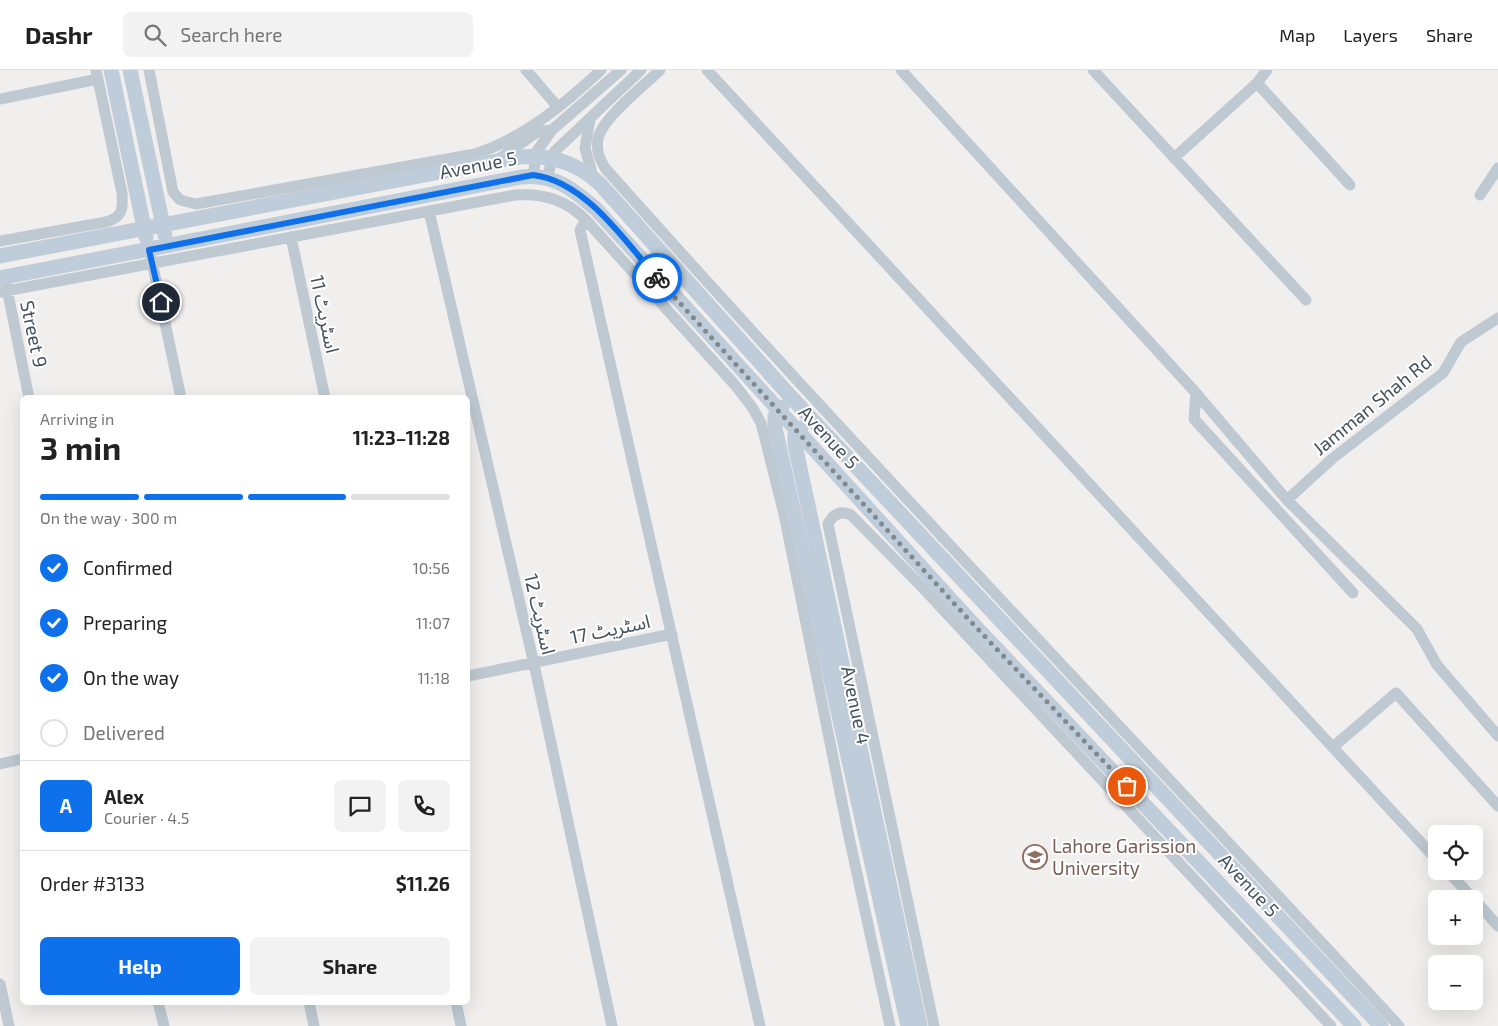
<!DOCTYPE html>
<meta charset="utf-8">
<style>
:root{--surface:#fff;--page:#f2f2f2;--text:#222;--muted:#767676;--line:#e0e0e0;--accent:#0e71eb}
body{margin:0;font-family:"Exo 2","Noto Sans Arabic",sans-serif;background:var(--page);color:var(--text);height:100vh;display:flex;flex-direction:column;font-size:19px;white-space:nowrap}
*{box-sizing:border-box;margin:0}
p{font-size:16px;color:var(--muted)}
.icon{flex:none;width:28px;height:28px;fill:none;stroke:currentColor;stroke-width:2;stroke-linecap:round;stroke-linejoin:round}
.map{position:relative;flex:1;overflow:hidden}
.drawer{position:absolute;left:20px;top:325px;width:450px;height:610px;display:flex;flex-direction:column;background:var(--surface);border-radius:8px;box-shadow:0 5px 20px #0002}
.drawer>*{flex:none}
.tools{position:absolute;left:1428px;top:755px;display:grid;gap:10px}
.tools a{display:grid;place-items:center;width:55px;height:55px;border-radius:8px;background:var(--surface);box-shadow:0 5px 20px #0002;font-size:25px}
.pin{position:absolute;display:grid;place-items:center;width:42px;height:42px;color:#fff;margin:-21px;border:2px solid #fff;border-radius:50%;box-shadow:0 1px 5px #0007}
.courier{position:absolute;display:grid;place-items:center;width:50px;height:50px;margin:-25px;border:4px solid #0e71eb;border-radius:50%;background:#fff;color:#222;box-shadow:0 1px 6px #0007}
.overview em{font-style:normal;font-weight:700}
.overview div{display:flex;flex-direction:column-reverse}
.overview{display:flex;align-items:center;justify-content:space-between;height:85px;padding:0 20px}
h1{font-size:32px;font-weight:700;line-height:38px}
.bar{display:grid;grid-template-columns:repeat(4,1fr);gap:8px 5px;align-content:center;height:60px;padding:0 20px}
.bar i{height:6px;border-radius:4px;background:var(--line)}
.bar .current{background:var(--accent)}
.bar p{grid-column:span 4}
.line{display:flex;align-items:center;gap:12px;padding:0 20px;border-top:1px solid var(--line)}
.line div{flex:1}
.round{display:grid;place-items:center;flex:none;width:52px;height:52px;border-radius:8px;background:var(--page)}
ol{padding:0 20px;list-style:none}
li{display:flex;align-items:center;gap:15px;height:55px}
li p{margin-inline-start:auto}
li .icon{padding:5px;border-radius:50%;background:var(--accent);color:#fff;stroke-width:4}
li:last-child{color:var(--muted)}
li i{width:28px;height:28px;border:2px solid var(--line);border-radius:50%}
.button{display:flex;gap:10px;margin-top:auto;padding:10px 20px}
.button a{flex:1;height:58px;border-radius:8px;background:var(--accent);color:#fff;font-size:20px;font-weight:700;line-height:58px;text-align:center}
.button a+a{background:var(--page);color:var(--text)}
header{display:flex;align-items:center;gap:30px;box-sizing:border-box;height:70px;padding:0 25px;background:var(--surface);border-bottom:1px solid var(--line)}
header strong{font-size:24px}
nav{display:flex;gap:28px;margin-inline-start:auto;font-size:18px}
.search{width:350px;height:45px;background:var(--page);display:flex;align-items:center;gap:12px;box-sizing:border-box;padding:0 18px;border-radius:8px;color:var(--muted);font-size:19px}
.map>svg:first-child{display:block}
</style>
<header>
<strong>Dashr</strong>
<div class="search"><svg class="icon" aria-label="search" viewBox="0 0 24 24"><circle cx="10" cy="10" r="6"/><path d="M15 15l6 6"/></svg>Search here</div>
<nav><a>Map</a><a>Layers</a><a>Share</a></nav>
</header>
<div class="map">
<svg width="1498" height="956" viewBox="0 0 1498 956">
<rect width="100%" height="100%" fill="#f1eeee"/>
<g fill="none" stroke-linecap="round" stroke-linejoin="round">
<!-- street -->
<path stroke="#bec9d1" stroke-width="11" d="M149,0L173,122L180,130L196,134L475,84C522,69 565,34 601,0
M526,0L557,36
M660,0C644,16 602,48 598,69C596,80 599,88 605,98C864,389 1135,670 1399,956
M707,0L1436,789
M901,0L1196,323L1287,430L1417,559L1437,595L1498,666
M1093,0L1306,230
M1257,13L1350,115
M0,29L98,9
M590,49L585,78L593,107
M1174,88L1257,13L1267,0
M496,91L537,62L552,60L621,0
M533,105L537,81L552,60
M547,108L554,82L641,0
M1480,125L1498,98
M429,141L534,594L612,956
M586,150L735,315L752,337L761,353L784,444L848,762L890,956
M291,167L325,328
M0,171L106,152C123,147 123,139 122,123L96,0
M151,187L181,328
M6,214L29,328
M0,222L515,125C544,123 566,130 586,150L580,160L760,956
M1196,323L1194,349L1353,523
M1287,430L1333,388L1443,303L1461,272L1498,248
M468,606L672,564
M1333,677L1396,623L1498,736
M0,694L22,689
M1448,801L1473,829
M1474,829L1498,856
M0,914L9,956
M158,932L164,956
M309,932L314,956
M456,932L461,956
M934,956L828,454C833,444 841,440 851,445L921,516L1331,956"/>
<!-- secondary -->
<path stroke="#bfccd9" stroke-width="15" d="M111,0L146,167
M130,0L165,165
M0,186L513,88C545,83 576,91 600,114L791,327L1381,956
M0,208L521,107C553,103 573,119 596,139L973,554L1354,956
M782,337L775,346V358L908,956
M801,358L795,365V375L920,956"/>
</g>
<g fill="none" stroke-linecap="round" stroke-linejoin="round">
<!-- done -->
<path stroke="#818990" stroke-width="5" stroke-dasharray="0 9" d="M657,208L973,554L1127,716"/>
<!-- route -->
<path stroke="#0e71eb" stroke-width="6" d="M161,232L149,180L533,105C585,111 625,171 657,208"/>
</g>
<!-- icons -->
<defs>
<symbol id="university-ring" viewBox="-11 -11 22 22"><circle r="9.5" fill="#fff" stroke="#8d6e63" stroke-width="1.5"/><path d="M0-5L7-2L0 1L-7-2ZM-4 1L0 2.5L4 1V4Q0 6-4 4Z" fill="#8d6e63"/></symbol>
</defs>
<g fill-rule="evenodd">
<use href="#university-ring" x="1021" y="773" width="28" height="28"/>
</g>
<g text-anchor="middle" stroke-width="4" stroke-linejoin="round" paint-order="stroke">
<!-- street labels -->
<g font-size="19" fill="#45525d" stroke="#fff">
<text transform="translate(478 95) rotate(-11)" y="7">Avenue 5</text>
<text transform="translate(325 244) rotate(78)" y="7">اسٹریٹ 11</text>
<text transform="translate(34 264) rotate(78)" y="7">Street 9</text>
<text transform="translate(1372 335) rotate(-39)" y="7">Jamman Shah Rd</text>
<text transform="translate(829 367) rotate(47)" y="7">Avenue 5</text>
<text transform="translate(540 544) rotate(77)" y="7">اسٹریٹ 12</text>
<text transform="translate(610 559) rotate(-12)" y="7">اسٹریٹ 17</text>
<text transform="translate(856 635) rotate(78)" y="7">Avenue 4</text>
<text transform="translate(1249 815) rotate(47)" y="7">Avenue 5</text>
</g>
<!-- education labels -->
<g font-size="19" fill="#785e54" stroke="#fff" text-anchor="start">
<text x="1052" y="783">Lahore Garission<tspan x="1052" dy="22">University</tspan></text>
</g>
</g>
</svg>
<div class="tools">
<a><svg class="icon" aria-label="locate" viewBox="0 0 24 24"><circle cx="12" cy="12" r="6"/><path d="M12 2v4M12 18v4M2 12h4M18 12h4"/></svg></a>
<a>+</a>
<a>−</a>
</div>
<div class="pin" style="left:1127px;top:716px;background:#ea580c"><svg class="icon" aria-label="bag" viewBox="0 0 24 24"><path d="M5 8h14l-1 12H6zM9 8a3 3 0 0 1 6 0"/></svg></div>
<div class="pin" style="left:161px;top:232px;background:#1f2937"><svg class="icon" aria-label="home" viewBox="0 0 24 24"><path d="M3 11l9-7 9 7M6 9v11h12V9"/></svg></div>
<div class="courier" style="left:657px;top:208px"><svg class="icon" aria-label="bike" viewBox="0 0 24 24"><circle cx="6" cy="16" r="4"/><circle cx="18" cy="16" r="4"/><path d="M6 16l4-8h5l3 8M10 8l3 8H6M13 5h3"/></svg></div>
<section class="drawer">
<div class="overview"><div><h1>3 min</h1><p>Arriving in</p></div><em>11:23–11:28</em></div>
<div class="bar"><i class="current"></i><i class="current"></i><i class="current"></i><i></i><p>On the way · 300 m</p></div>
<ol>
<li><svg class="icon" aria-label="check" viewBox="0 0 24 24"><path d="M5 12l5 5 9-10"/></svg>Confirmed<p>10:56</p></li>
<li><svg class="icon" aria-label="check" viewBox="0 0 24 24"><path d="M5 12l5 5 9-10"/></svg>Preparing<p>11:07</p></li>
<li><svg class="icon" aria-label="check" viewBox="0 0 24 24"><path d="M5 12l5 5 9-10"/></svg>On the way<p>11:18</p></li>
<li><i></i>Delivered</li>
</ol>
<div class="line" style="height:90px"><b class="round" style="background:var(--accent);color:#fff">A</b><div><b>Alex</b><p>Courier · 4.5</p></div><a class="round"><svg class="icon" aria-label="chat" viewBox="0 0 24 24"><path d="M4 5h16v11H9l-5 4z"/></svg></a><a class="round"><svg class="icon" aria-label="phone" viewBox="0 0 24 24"><path d="M5 4h4l2 5-3 2q2 4 5 5l2-3 5 2v4C11 20 4 13 5 4z"/></svg></a></div>
<div class="line" style="height:65px"><div>Order #3133</div><b>$11.26</b></div>
<div class="button"><a>Help</a><a>Share</a></div>
</section>
</div>
